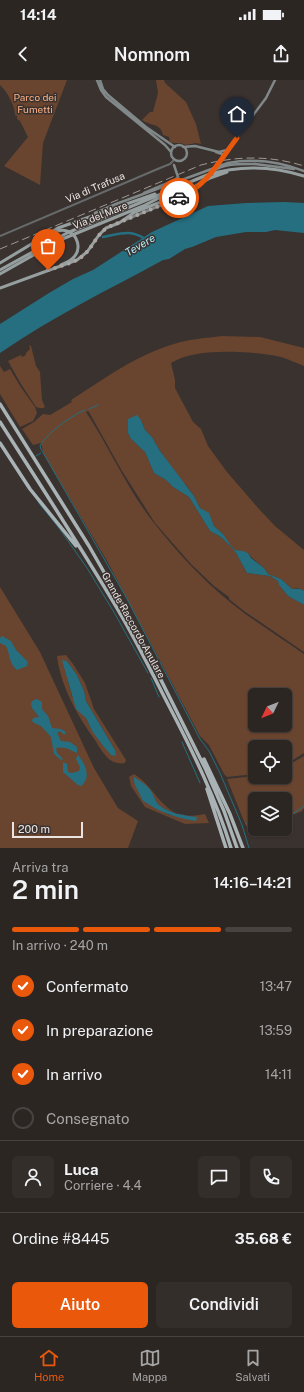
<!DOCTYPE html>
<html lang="it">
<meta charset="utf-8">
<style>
:root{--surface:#2c2623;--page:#342e2b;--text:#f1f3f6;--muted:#a6a5a6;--line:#484341;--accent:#ea580c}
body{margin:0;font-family:"Public Sans",sans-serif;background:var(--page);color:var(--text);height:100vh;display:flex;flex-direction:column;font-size:15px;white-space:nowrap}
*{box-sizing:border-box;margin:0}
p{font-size:13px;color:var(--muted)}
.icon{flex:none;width:22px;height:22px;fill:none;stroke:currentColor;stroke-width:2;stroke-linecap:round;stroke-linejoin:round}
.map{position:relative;height:768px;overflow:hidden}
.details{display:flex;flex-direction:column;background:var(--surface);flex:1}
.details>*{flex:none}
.needle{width:26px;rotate:227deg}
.buttons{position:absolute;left:248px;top:608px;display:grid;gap:8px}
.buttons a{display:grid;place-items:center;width:44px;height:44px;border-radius:6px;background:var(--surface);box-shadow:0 1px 3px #0004,0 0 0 1px var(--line);font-size:20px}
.scale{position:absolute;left:12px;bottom:10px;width:71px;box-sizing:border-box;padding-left:4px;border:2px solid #e9e4e2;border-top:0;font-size:11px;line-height:14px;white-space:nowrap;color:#e9e4e2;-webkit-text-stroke:3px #3a322f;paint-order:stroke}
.pin{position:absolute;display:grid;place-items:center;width:34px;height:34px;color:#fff;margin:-41px -17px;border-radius:50% 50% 50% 0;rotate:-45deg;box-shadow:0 0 4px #0007}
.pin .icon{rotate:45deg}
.courier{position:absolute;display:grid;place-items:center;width:40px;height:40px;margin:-20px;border:3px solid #ea580c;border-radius:50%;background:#fff;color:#222;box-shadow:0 1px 5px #0007}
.overview em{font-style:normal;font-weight:600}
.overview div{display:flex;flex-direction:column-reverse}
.overview{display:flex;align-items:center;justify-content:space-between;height:68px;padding:0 12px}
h1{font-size:26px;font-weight:600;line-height:30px}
.bar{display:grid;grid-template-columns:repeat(4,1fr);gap:6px 4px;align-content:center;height:48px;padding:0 12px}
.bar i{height:5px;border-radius:3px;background:var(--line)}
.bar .selected{background:var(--accent)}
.bar p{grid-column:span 4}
.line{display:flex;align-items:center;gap:10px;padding:0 12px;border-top:1px solid var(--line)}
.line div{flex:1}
.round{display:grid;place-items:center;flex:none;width:42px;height:42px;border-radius:6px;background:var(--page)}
ol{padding:0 12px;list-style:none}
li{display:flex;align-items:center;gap:12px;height:44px}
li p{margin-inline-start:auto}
li .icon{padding:4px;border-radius:50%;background:var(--accent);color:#fff;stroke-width:4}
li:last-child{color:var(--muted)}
li i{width:22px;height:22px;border:2px solid var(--line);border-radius:50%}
.cta{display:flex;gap:8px;margin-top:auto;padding:8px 12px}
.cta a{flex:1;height:46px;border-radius:6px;background:var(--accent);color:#fff;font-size:16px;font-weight:600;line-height:46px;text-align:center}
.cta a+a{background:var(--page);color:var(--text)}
.status{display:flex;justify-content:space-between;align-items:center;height:28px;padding:0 20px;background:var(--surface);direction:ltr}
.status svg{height:11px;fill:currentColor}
header{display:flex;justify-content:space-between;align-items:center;height:52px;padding:0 12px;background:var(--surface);font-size:18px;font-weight:600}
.dock{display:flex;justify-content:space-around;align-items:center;height:56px;border-top:1px solid var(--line);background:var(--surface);font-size:11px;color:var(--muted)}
.dock a{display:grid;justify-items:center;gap:2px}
.dock .selected{color:var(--accent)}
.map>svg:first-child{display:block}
</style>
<div class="status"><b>14:14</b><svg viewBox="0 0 49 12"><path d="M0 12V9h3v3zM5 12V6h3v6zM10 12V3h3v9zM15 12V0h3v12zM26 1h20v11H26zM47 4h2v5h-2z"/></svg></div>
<header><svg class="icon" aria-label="back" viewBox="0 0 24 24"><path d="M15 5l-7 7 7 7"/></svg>Nomnom<svg class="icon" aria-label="share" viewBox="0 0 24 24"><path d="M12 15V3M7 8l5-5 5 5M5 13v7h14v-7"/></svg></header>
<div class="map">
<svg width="304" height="768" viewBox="0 0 304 768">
<rect width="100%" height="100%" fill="#3a322f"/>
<!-- green -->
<path fill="#69442f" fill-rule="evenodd" d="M0,0H67L43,63L40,105L4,86L28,57L20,41L17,39V36L15,35C15,26 7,11 0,5Z
M156,0H164L165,3L186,22L196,44L201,64L196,63L186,65L180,63H174L170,62L169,57L163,55C161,43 150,46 142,40L150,32H153L158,13Z
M222,256L260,257L304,268V286C296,283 288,279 281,277C253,271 195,267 171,283L175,300V308L193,342L201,349L208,366L227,392L259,429L275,446L304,470V511L298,508L292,509L281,499L268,494L264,488L251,477L248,473L235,470L226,461L223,454L214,446L209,434L200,428L194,416L186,405L181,400L160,371L152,357L145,350L141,340L128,339V353L131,359L145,372L154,393L166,400L173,407L189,417L210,451L221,457L230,466L236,473L247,493L270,496L278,501L279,505L288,516L304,525V572L244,531L229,519V517L214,506L191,484L155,443L122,391L89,332L88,331L86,332C110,368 127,409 154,443C180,476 210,508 244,533C264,547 284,560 304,574V673L285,685V667H255V694L227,697L224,694L209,665L200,656L107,481L44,375L41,363L33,365L22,349L34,342L43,334L50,335L72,322L71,320C104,299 136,275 174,264C189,259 206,258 222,256ZM255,615H285V645H255Z
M29,265L31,266L36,286L40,292L42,320L45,327C42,329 39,328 36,327L21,304L8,281L21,275L22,277L26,275V273L30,269Z
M0,286L4,292L10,289L20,306L35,327L37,333L33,341L20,347L0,314Z
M0,507L40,572L94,688L118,728L138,741L128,768H0Z
M66,575L73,584L85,603L94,629L126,680L125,683C120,684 115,683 110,680C104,675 99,667 95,660C77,635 61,607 57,576ZM67,581L77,595L84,611L86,621L115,670L92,651L86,638L72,616L68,601Z
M304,676V728L302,731L285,738V719H255V744L246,746L227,699L255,696V697H285V687Z
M134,694C154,706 161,732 186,736C192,736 199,735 205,734L209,743L185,744L145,727L131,706L129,697ZM151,711C153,715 155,719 157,723C164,732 187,736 197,737L169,735L142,720L140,713Z"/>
<!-- water -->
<path fill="#266f80" d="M284,122L304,123V153L275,150L266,152H246L216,157L192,167L185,169L169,179L163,180C108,210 52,237 0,273V244L49,213L73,199L93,190L152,152L208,126L246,123Z
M137,335L141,340L145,350L152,357L160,371L194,416L200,428L209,433L214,446L223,454L231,466L235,470L243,471L248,473L251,478L264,488L268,494L281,499L292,509C297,509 300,508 304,511V525L288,516L279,505L278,501L270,496L247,493L236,473L230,466L221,457L210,451L189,417L173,407L166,400L154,393L145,372L131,359L128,353V339Z
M2,556L11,561L16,570L28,582L27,586L17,590C9,584 10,574 6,566L0,563V558Z
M62,580L67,581L77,595L84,611L86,621L115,670L116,676L111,675L104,667L92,651L86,638L76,629Z
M37,619L42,622V629L48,636L52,648L61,649L66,652L64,655L60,651L57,653L61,661L70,662L77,667V673C70,670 65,666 56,668L57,673L63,679L61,680L54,674L51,657L41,646L34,643L32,641L33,638L39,637L32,628L31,624L32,621Z
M78,675C85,683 92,698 81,706L78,705L63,692V682L67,684L68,692L72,693L79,691L80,687L76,679Z
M134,697C140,701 147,705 151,711C154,715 155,721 159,725C168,733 185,736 197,737L196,741C176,738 159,732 142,720C140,712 133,706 134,697Z"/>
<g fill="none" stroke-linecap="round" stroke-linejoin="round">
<!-- stream -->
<path stroke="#266f80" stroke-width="1" d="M89,329L98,325
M85,330C72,335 47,353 40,366L41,369L126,517L200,659L209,671L220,693L242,745L249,768
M36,376L41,373
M38,422L59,448L87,488L115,534L148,593
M151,598L159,617
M182,662L200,703
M285,736L294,733L304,726
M246,743L255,741"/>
<!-- canal -->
<path stroke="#266f80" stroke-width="2.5" d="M103,157C120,154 130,149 145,159"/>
<!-- street -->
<path stroke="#666a6b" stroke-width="2" d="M0,156L160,88L170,84L174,80"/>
<!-- secondary -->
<path stroke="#818889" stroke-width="2.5" d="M97,0L101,10L106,17L165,65L171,72
M100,0L103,9L108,15L146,47L175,67
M171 73a8 8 0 1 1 16 0a8 8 0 1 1-16 0Z
M183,67L195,66L219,72L227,70L266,18L275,0
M255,84L294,89
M144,113L175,100L178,97
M95,133L116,124L228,83C254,78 280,82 304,91
M125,140L181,117"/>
<!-- primary -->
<path stroke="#969fa0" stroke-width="3" d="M0,183L58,148L155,114
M0,190L67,153L207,95C239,85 272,86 304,96
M0,194L60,160L143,126L179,108
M0,208L77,180L87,172L99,155L106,148L119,143L135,132L179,115L210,98L227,92"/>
<!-- highway -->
<path stroke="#a9b3b5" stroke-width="3.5" d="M0,324L89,466L128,534L206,690L224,731L237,768
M0,342C42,408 85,473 124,540C140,568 154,597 169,626C193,672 216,719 231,768
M0,363L30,409L76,466
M204,679L230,734L243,768
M207,709L226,768"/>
<!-- rail -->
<path stroke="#9e9895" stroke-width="1" stroke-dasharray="8 4" stroke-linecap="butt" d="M0,169L201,85C236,76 269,75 304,86"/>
<!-- secondary-bridge -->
<path stroke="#818889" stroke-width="2.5" d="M216,72L222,74L223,77
M174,85L178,97
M213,91C225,83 241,84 255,84
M181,117C203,108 219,85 232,65"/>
<!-- primary-bridge -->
<path stroke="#969fa0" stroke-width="3" d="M51,153C56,151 61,149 67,151C77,154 82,168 74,177C71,181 66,183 61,185"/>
</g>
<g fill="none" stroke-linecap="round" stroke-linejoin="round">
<!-- done -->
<path stroke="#aca6a3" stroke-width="4" stroke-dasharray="0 7.2" d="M48,190C60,186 76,183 85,174C94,165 97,154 108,147L179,118"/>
<!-- route -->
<path stroke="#ea580c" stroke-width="5" d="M179,118C206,107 220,80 237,58"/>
</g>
<g text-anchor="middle" stroke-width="3" stroke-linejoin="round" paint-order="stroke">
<!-- park labels -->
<g font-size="10" fill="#fbaf85" stroke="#3a322f">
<text x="35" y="21">Parco dei<tspan x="35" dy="12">Fumetti</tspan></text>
</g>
<!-- street labels -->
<g font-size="10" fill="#e9e4e2" stroke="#3a322f">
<text transform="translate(95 107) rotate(-23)" y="4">Via di Trafusa</text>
<text transform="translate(100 135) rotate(-22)" y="4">Via del Mare</text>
<text transform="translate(134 545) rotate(61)" y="4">Grande Raccordo Anulare</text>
</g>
<!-- water labels -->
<g font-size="11" font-style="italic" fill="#b1ecfb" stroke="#3a322f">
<text transform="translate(140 165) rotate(-31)" y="4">Tevere</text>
</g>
</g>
</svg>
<div class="buttons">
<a><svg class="needle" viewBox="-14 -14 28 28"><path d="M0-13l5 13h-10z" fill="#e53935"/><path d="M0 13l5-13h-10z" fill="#a6a5a6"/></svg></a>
<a><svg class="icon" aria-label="locate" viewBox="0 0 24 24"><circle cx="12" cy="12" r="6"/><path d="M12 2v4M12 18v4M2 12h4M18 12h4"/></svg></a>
<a><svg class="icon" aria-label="layers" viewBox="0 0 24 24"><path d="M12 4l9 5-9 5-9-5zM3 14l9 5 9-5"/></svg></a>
</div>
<div class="scale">200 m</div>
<div class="pin" style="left:48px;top:190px;background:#ea580c"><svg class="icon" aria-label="bag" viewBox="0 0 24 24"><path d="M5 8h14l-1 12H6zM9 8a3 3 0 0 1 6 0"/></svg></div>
<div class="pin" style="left:237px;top:58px;background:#1f2937"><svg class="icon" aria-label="home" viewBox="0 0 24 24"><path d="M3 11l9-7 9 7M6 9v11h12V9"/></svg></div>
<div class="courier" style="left:179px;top:118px"><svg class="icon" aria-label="car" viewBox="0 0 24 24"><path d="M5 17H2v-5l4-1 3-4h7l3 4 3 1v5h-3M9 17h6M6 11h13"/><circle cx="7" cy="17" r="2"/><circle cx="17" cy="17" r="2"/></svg></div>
</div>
<section class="details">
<div class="overview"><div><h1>2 min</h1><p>Arriva tra</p></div><em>14:16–14:21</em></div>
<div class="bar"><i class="selected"></i><i class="selected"></i><i class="selected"></i><i></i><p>In arrivo · 240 m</p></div>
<ol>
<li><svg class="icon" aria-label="check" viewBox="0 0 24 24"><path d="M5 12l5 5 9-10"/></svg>Confermato<p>13:47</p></li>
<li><svg class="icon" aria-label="check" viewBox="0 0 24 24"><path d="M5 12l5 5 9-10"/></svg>In preparazione<p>13:59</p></li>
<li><svg class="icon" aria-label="check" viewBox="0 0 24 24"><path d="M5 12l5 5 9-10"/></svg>In arrivo<p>14:11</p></li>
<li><i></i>Consegnato</li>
</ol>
<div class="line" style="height:72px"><a class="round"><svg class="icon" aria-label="person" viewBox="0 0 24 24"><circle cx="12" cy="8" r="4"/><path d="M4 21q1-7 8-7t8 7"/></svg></a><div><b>Luca</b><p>Corriere · 4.4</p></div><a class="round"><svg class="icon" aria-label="chat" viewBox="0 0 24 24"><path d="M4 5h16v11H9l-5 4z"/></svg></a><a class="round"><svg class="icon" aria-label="phone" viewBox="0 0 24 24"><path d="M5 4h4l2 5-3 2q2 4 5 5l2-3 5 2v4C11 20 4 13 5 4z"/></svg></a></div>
<div class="line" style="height:52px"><div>Ordine #8445</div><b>35.68 €</b></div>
<div class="cta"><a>Aiuto</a><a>Condividi</a></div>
</section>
<nav class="dock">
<a class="selected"><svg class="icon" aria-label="home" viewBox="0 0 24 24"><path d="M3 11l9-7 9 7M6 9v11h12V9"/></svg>Home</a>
<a><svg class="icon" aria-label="map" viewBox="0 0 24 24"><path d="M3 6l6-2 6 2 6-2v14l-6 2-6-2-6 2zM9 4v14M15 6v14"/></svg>Mappa</a>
<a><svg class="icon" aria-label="saved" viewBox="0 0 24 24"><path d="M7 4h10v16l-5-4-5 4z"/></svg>Salvati</a>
</nav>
